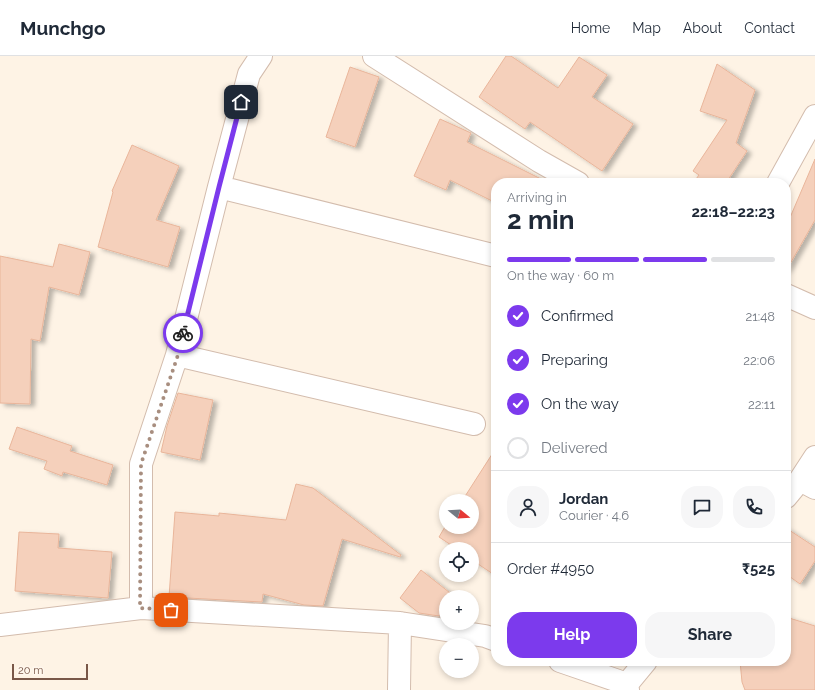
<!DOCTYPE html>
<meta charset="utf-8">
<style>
:root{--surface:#fff;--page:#f6f6f7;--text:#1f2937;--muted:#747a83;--line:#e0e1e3;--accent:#7c3aed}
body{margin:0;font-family:Raleway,sans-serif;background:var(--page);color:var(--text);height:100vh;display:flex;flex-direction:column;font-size:15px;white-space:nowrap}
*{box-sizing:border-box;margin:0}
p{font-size:13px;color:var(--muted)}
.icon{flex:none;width:22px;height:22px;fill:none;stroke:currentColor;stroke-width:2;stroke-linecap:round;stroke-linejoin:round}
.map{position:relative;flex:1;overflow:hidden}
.details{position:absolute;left:491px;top:122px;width:300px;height:488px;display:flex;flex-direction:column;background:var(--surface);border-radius:16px;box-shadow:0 2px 6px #0003}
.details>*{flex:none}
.needle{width:26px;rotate:108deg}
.buttons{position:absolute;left:439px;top:438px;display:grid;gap:8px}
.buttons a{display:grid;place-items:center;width:40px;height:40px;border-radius:50%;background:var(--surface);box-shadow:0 2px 6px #0003;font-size:20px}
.scale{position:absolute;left:12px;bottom:10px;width:76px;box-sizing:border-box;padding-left:4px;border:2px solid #795748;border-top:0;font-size:11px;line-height:14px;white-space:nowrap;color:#795748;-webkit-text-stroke:3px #fff7ed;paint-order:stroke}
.pin{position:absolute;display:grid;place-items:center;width:34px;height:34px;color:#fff;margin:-17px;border-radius:8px;box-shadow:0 2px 6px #0006}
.courier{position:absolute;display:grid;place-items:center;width:40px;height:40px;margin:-20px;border:3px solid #7c3aed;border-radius:50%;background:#fff;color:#222;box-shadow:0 1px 5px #0007}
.head em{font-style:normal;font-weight:700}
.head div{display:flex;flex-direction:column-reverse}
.head{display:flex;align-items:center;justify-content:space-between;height:68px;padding:0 16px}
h1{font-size:26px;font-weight:700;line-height:30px}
.bar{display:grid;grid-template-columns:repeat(4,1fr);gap:6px 4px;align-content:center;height:48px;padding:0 16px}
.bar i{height:5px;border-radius:3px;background:var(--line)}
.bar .on{background:var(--accent)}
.bar p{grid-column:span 4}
.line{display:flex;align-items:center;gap:10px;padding:0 16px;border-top:1px solid var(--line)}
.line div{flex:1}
.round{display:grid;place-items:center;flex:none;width:42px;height:42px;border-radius:16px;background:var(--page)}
ol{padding:0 16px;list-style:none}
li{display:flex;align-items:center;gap:12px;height:44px}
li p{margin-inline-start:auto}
li .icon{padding:4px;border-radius:50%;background:var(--accent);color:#fff;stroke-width:4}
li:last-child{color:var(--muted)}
li i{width:22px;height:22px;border:2px solid var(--line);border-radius:50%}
.action{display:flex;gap:8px;margin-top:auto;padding:8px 16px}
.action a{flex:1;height:46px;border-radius:16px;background:var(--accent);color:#fff;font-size:16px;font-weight:700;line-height:46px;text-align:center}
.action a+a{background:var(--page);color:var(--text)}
header{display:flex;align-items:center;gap:24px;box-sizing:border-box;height:56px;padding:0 20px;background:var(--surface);border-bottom:1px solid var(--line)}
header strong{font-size:19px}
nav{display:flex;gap:22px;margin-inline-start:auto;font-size:14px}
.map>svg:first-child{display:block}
</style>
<header>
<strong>Munchgo</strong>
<nav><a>Home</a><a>Map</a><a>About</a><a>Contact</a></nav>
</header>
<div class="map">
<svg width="815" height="634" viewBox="0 0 815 634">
<defs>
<filter id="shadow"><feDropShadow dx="4.5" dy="2.5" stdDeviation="2" flood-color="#0004"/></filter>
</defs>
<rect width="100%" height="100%" fill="#fef3e5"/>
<!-- building -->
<path fill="#f5d0bb" stroke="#e9b59a" filter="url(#shadow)" d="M506,0H511L558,32L579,1L607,19L592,41L633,68L602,115L530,66L525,73L479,41Z
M717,8L755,34L736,87L747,95L726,127H693L699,119L693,115L727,64L700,55Z
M350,11L379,21L355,91L326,81Z
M440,63L471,77L467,86L549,127H496V147L450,124L446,134L414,120Z
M132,89L179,110L156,164L180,171L168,211L98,191L113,136L112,135Z
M815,103V164L786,215V171Z
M59,188L90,196L79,239L49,231L40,285L31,283L30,348L0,347V200L53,211Z
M178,337L213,344L200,404L161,396L167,370Z
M17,371L72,390L70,395L113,409L107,429L63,416L62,420L44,413L47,405L9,393Z
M496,392V520L472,504V493H457L439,481L446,469V471H472V445H462Z
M296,428L313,432L401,499L400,501L342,483L323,550L304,549L263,538L262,546L169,541L175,456L219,460V457L286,464Z
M786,472L815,491V505L800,528L786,518Z
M19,476L59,478L58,492L112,496L108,542L15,535Z
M421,514L454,540L453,541H446V551L439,560L419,557L400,542Z
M786,561L815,570V634H745L742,626L740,605H786Z"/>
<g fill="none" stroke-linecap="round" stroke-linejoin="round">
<defs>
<path id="street" d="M374,0L539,105L578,127
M778,127L815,60
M219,131L496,200
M786,239L815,252
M177,299L474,368
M800,424L815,401
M786,441L800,424L815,432
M141,552V408L177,299L219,131L249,18L261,0
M0,569L141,552L400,567L485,580L496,584
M560,605L627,628L628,634
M627,628L646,605
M399,634L400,567"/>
</defs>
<!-- street casing -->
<use href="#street" stroke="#d3bcad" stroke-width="24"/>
<!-- street -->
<use href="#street" stroke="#fff" stroke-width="22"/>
</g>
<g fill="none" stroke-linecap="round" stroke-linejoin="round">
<!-- done -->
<path stroke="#a88e7f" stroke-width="4" stroke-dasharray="0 7.2" d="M171,554L140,552L141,408L178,299L183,277"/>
<!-- route -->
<path stroke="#7c3aed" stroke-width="5" d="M183,277L219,131L241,46"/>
</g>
</svg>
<div class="buttons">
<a><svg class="needle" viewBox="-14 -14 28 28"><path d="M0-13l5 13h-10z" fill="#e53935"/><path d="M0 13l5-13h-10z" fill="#747a83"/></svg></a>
<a><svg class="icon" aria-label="locate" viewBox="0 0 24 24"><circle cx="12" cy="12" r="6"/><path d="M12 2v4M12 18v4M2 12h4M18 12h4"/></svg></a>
<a>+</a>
<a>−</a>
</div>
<div class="scale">20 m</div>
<div class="pin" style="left:171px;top:554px;background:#ea580c"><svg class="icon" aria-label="bag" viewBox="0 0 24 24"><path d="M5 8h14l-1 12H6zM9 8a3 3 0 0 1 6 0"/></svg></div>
<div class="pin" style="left:241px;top:46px;background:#1f2937"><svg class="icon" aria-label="home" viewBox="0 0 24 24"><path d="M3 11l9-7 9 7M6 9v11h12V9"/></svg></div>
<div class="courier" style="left:183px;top:277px"><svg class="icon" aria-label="bike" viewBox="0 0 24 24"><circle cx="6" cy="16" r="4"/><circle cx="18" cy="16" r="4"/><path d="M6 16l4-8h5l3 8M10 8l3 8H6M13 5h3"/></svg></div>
<section class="details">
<div class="head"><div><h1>2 min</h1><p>Arriving in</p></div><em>22:18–22:23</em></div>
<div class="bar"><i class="on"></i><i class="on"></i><i class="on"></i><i></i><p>On the way · 60 m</p></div>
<ol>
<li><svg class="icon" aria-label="check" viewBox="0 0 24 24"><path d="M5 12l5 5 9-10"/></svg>Confirmed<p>21:48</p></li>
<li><svg class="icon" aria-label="check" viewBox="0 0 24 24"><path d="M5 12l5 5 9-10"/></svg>Preparing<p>22:06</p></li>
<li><svg class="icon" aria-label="check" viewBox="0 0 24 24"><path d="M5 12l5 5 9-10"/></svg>On the way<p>22:11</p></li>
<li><i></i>Delivered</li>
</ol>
<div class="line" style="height:72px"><a class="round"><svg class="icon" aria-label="person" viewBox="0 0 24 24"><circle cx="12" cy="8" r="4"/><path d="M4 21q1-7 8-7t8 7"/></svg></a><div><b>Jordan</b><p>Courier · 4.6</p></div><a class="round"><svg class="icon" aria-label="chat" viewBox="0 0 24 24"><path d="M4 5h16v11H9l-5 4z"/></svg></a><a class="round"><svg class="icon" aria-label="phone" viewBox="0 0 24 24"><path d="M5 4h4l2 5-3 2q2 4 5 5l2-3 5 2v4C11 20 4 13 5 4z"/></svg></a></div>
<div class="line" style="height:52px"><div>Order #4950</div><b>₹525</b></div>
<div class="action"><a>Help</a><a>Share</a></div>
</section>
</div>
